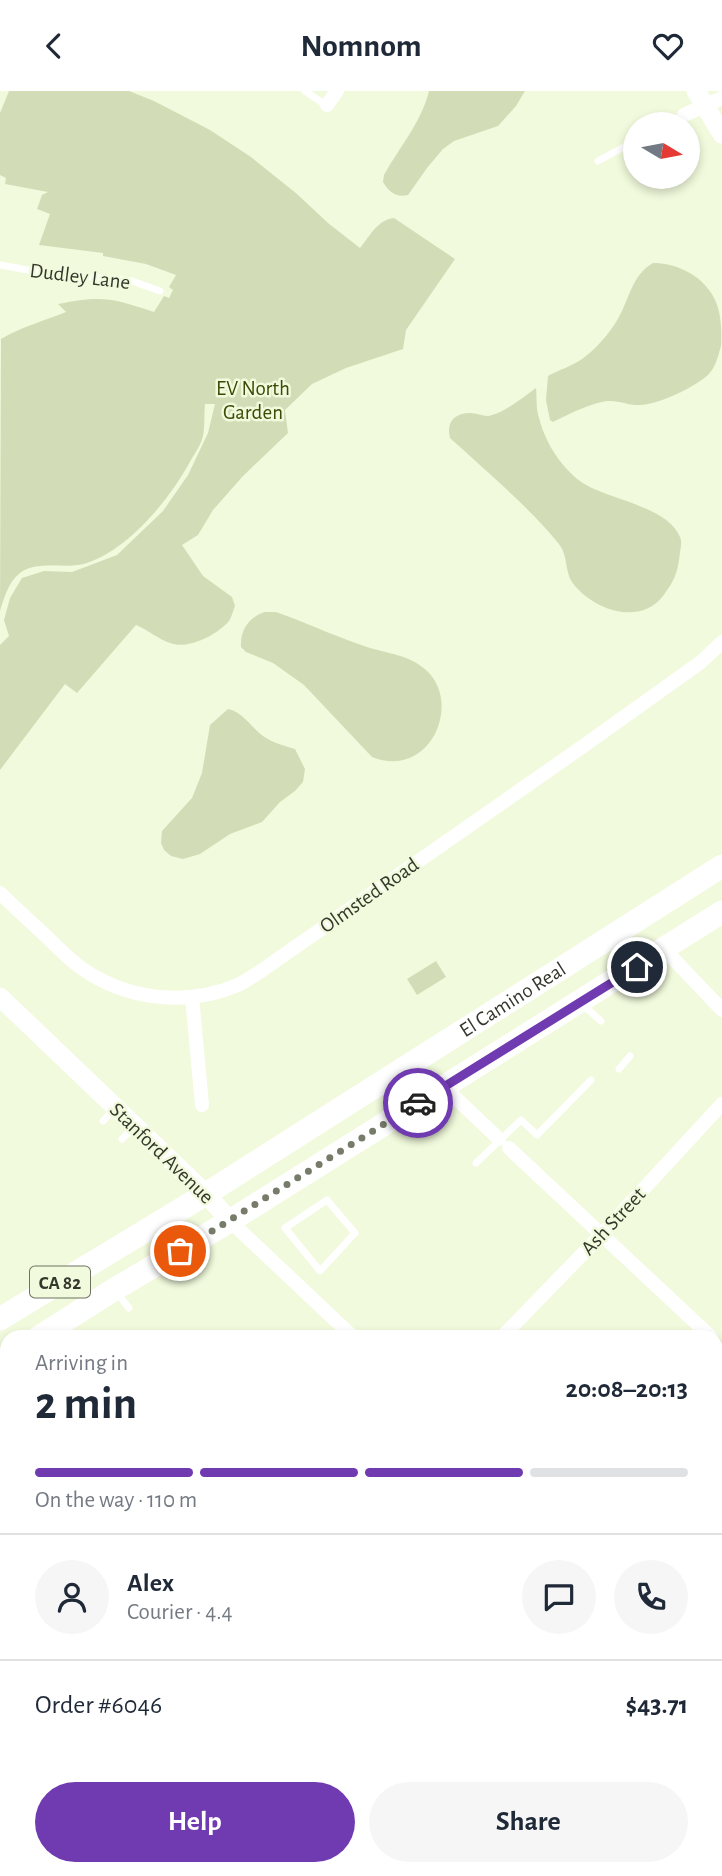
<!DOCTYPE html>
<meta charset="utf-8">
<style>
:root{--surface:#fff;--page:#f6f6f7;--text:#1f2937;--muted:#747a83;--line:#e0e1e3;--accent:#703ab0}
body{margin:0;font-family:"Alegreya Sans",sans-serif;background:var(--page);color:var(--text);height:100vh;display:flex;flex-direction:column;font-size:26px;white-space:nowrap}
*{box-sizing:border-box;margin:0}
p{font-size:23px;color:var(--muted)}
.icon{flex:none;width:38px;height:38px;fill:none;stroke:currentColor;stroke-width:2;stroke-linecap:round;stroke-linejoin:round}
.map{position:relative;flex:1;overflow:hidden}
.details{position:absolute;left:0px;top:1239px;width:723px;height:546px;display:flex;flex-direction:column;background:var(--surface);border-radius:21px 21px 0 0;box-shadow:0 4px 10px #0003}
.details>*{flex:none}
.needle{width:46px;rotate:100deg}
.tools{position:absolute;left:623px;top:21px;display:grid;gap:14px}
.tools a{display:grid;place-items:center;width:77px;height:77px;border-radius:50%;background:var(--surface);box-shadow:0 4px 10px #0003;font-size:35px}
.pin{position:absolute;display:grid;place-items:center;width:60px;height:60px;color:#fff;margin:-30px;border:4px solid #fff;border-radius:50%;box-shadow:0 2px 7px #0007}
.courier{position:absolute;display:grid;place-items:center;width:70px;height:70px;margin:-35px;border:5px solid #703ab0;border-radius:50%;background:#fff;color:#222;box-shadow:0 2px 9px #0007}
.overview em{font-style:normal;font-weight:700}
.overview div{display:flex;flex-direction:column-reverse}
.overview{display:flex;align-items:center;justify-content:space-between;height:119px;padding:0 35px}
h1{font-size:46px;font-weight:700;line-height:52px}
.bar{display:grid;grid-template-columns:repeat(4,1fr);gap:10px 7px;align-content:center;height:84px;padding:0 35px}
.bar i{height:9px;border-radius:5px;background:var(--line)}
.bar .current{background:var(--accent)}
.bar p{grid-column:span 4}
.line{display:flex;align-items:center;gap:18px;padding:0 35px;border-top:2px solid var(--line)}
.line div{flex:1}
.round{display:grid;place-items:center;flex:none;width:74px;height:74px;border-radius:37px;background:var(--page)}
.button{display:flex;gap:14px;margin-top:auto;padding:14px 35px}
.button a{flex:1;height:80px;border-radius:42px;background:var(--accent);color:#fff;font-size:28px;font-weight:700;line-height:80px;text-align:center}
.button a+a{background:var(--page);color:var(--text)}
header{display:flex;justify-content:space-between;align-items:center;height:91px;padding:0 35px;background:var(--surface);font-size:32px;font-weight:700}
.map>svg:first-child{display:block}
</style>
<header><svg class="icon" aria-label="back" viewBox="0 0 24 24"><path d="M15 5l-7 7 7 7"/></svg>Nomnom<svg class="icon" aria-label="heart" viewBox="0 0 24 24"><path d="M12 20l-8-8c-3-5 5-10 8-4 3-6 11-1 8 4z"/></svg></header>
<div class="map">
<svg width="722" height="1785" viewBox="0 0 722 1785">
<rect width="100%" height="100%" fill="#f1fadc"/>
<!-- green -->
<path fill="#d2ddb8" d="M9,0H129L154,10L210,39L251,66L297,103L328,132L360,157C370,145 377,129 394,127L455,168L406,239L403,258L346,277L312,293L285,319L288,342L243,385L213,419L198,444L182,454L203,485L232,506L235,515C233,520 232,525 229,530C217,544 188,559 170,552C158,548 148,539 136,534L77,602L65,593L0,679V554L9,545L4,529L10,507L22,487L44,480L72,481L117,464L163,420L188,384L208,342L215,313H205C204,323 205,335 203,345C201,354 195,362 191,369C170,408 128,460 84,473C64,478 37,469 20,482C9,490 4,507 0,520L1,248C21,236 44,230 66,221L58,213C101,204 113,207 154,221L164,205L169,207L173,199L169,196L176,184L146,173L103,165V162L39,154L50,123L37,118L42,104L48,101L5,93L6,87L0,84V22Z
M429,0H525L516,15L498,35L454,50L443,58L427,77L408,104C396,107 389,101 383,91L384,84C399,57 422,30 429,0Z
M653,172C674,172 697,182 709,199C721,214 722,235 721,255C718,265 716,276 708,284C693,297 660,313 640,314C630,315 619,309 608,310C593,311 567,324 553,331L550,329L546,309L548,285C559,279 572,275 582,268C595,259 608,244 616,231C629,211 631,184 653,172Z
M536,297C537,305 536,315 538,323C544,349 559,374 580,390C606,409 667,414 680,446C682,450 681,456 680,461C678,481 675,489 663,505C639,536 591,518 572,491C566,482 567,470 563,460C560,453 552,445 547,439C517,406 483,377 450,347C446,332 454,322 470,322C478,322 486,327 492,324C508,319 522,307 536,297Z
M265,521H276L287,525C313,535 340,547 367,556C388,563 408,563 426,579C463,612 430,689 372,666L304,594L273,572L246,561L241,556C240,539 249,526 265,521Z
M228,618C246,622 252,640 268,648C276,653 286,655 295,658L305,678L303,691L295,700L280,711L262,731L230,743L200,763L183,768L171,765L164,759L161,752L162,740L192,707L202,682L210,634Z
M436,870L446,886L417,904L407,888Z"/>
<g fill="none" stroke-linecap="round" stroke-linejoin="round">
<!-- lane -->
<path stroke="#fff" stroke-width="7" d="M305,0L326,14
M667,33L684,24
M598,70L635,50
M0,174L33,180L132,190L160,200
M583,914L601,930
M619,978L630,965
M103,1030L115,1017
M122,1048L134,1036
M476,1072L521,1029L537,1044L591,989
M327,1109L355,1142L320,1180L285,1137Z
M117,1202L129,1217"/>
<!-- street -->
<path stroke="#fff" stroke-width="14" d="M327,14L337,0
M684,24L722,7
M0,802C15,817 31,831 47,846C61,860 75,874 92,884C136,910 191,914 238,894C246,890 253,885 261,880L582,656L701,571L722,551
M664,858L722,919
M192,906L202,1014
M444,996L499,1048
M509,1057L711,1246
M230,1130L353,1246
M502,1246L602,1143L722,1013
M716,1577L722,1570
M716,1589L722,1595
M0,1594L7,1600
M195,1778L202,1785
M558,1778L566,1785
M519,1785L526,1778"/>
<!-- secondary -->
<path stroke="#fff" stroke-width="19" d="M696,0L722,43
M0,906L206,1103L230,1130"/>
<!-- primary -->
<g stroke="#fff" stroke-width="23">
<path id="s1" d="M0,1228L206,1103L722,775"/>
<path d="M39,1246L115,1198L230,1130L722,821"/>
<path d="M0,1271L7,1266"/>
</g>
</g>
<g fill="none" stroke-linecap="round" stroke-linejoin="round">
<!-- done -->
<path stroke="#767b6a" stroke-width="7" stroke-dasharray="0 12.6" d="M180,1160L418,1012"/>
<!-- route -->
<path stroke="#703ab0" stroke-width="9" d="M418,1012L637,876"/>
</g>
<g text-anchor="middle" stroke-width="5" stroke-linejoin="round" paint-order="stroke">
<!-- shield labels -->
<rect fill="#f1fadc" stroke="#6d7261" stroke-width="2" x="30" y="1175.5" width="60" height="31" rx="5"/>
<g font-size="19" font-weight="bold" fill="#34372c">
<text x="60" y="1198">CA 82</text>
</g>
<!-- street labels -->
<g font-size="21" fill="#34372c" stroke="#f1fadc">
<text transform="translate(80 185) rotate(7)" y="7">Dudley Lane</text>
<text transform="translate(369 804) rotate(-35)" y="7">Olmsted Road</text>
<text dy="7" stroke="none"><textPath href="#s1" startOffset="604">El Camino Real</textPath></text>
<text transform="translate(162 1062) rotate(44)" y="7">Stanford Avenue</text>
<text transform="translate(613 1130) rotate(-47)" y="7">Ash Street</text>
</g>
<!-- park labels -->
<g font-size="21" fill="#3d4a06" stroke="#f1fadc">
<text x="253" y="304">EV North<tspan x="253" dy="24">Garden</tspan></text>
</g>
</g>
</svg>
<div class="tools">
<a><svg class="needle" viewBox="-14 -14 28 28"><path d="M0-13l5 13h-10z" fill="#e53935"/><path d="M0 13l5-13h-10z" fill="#747a83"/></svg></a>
</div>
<div class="pin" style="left:180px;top:1160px;background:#ea580c"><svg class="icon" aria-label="bag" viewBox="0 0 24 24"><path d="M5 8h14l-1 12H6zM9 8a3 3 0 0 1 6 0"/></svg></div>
<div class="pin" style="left:637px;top:876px;background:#1f2937"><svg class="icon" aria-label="home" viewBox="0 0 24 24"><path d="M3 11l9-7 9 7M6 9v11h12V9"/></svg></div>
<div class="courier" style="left:418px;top:1012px"><svg class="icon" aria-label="car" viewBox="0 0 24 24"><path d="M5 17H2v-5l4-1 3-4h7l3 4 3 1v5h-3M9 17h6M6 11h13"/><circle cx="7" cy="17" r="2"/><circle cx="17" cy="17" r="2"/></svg></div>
<section class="details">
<div class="overview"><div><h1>2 min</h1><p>Arriving in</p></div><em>20:08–20:13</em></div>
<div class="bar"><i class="current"></i><i class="current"></i><i class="current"></i><i></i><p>On the way · 110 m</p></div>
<div class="line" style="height:126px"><a class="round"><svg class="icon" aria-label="person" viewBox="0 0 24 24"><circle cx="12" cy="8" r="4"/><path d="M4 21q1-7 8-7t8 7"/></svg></a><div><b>Alex</b><p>Courier · 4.4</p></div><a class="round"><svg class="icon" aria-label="chat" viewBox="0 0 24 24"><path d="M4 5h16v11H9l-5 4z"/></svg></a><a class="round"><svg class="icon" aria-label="phone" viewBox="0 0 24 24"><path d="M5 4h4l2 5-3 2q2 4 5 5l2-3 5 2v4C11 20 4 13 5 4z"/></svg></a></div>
<div class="line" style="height:91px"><div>Order #6046</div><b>$43.71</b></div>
<div class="button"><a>Help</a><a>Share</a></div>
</section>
</div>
